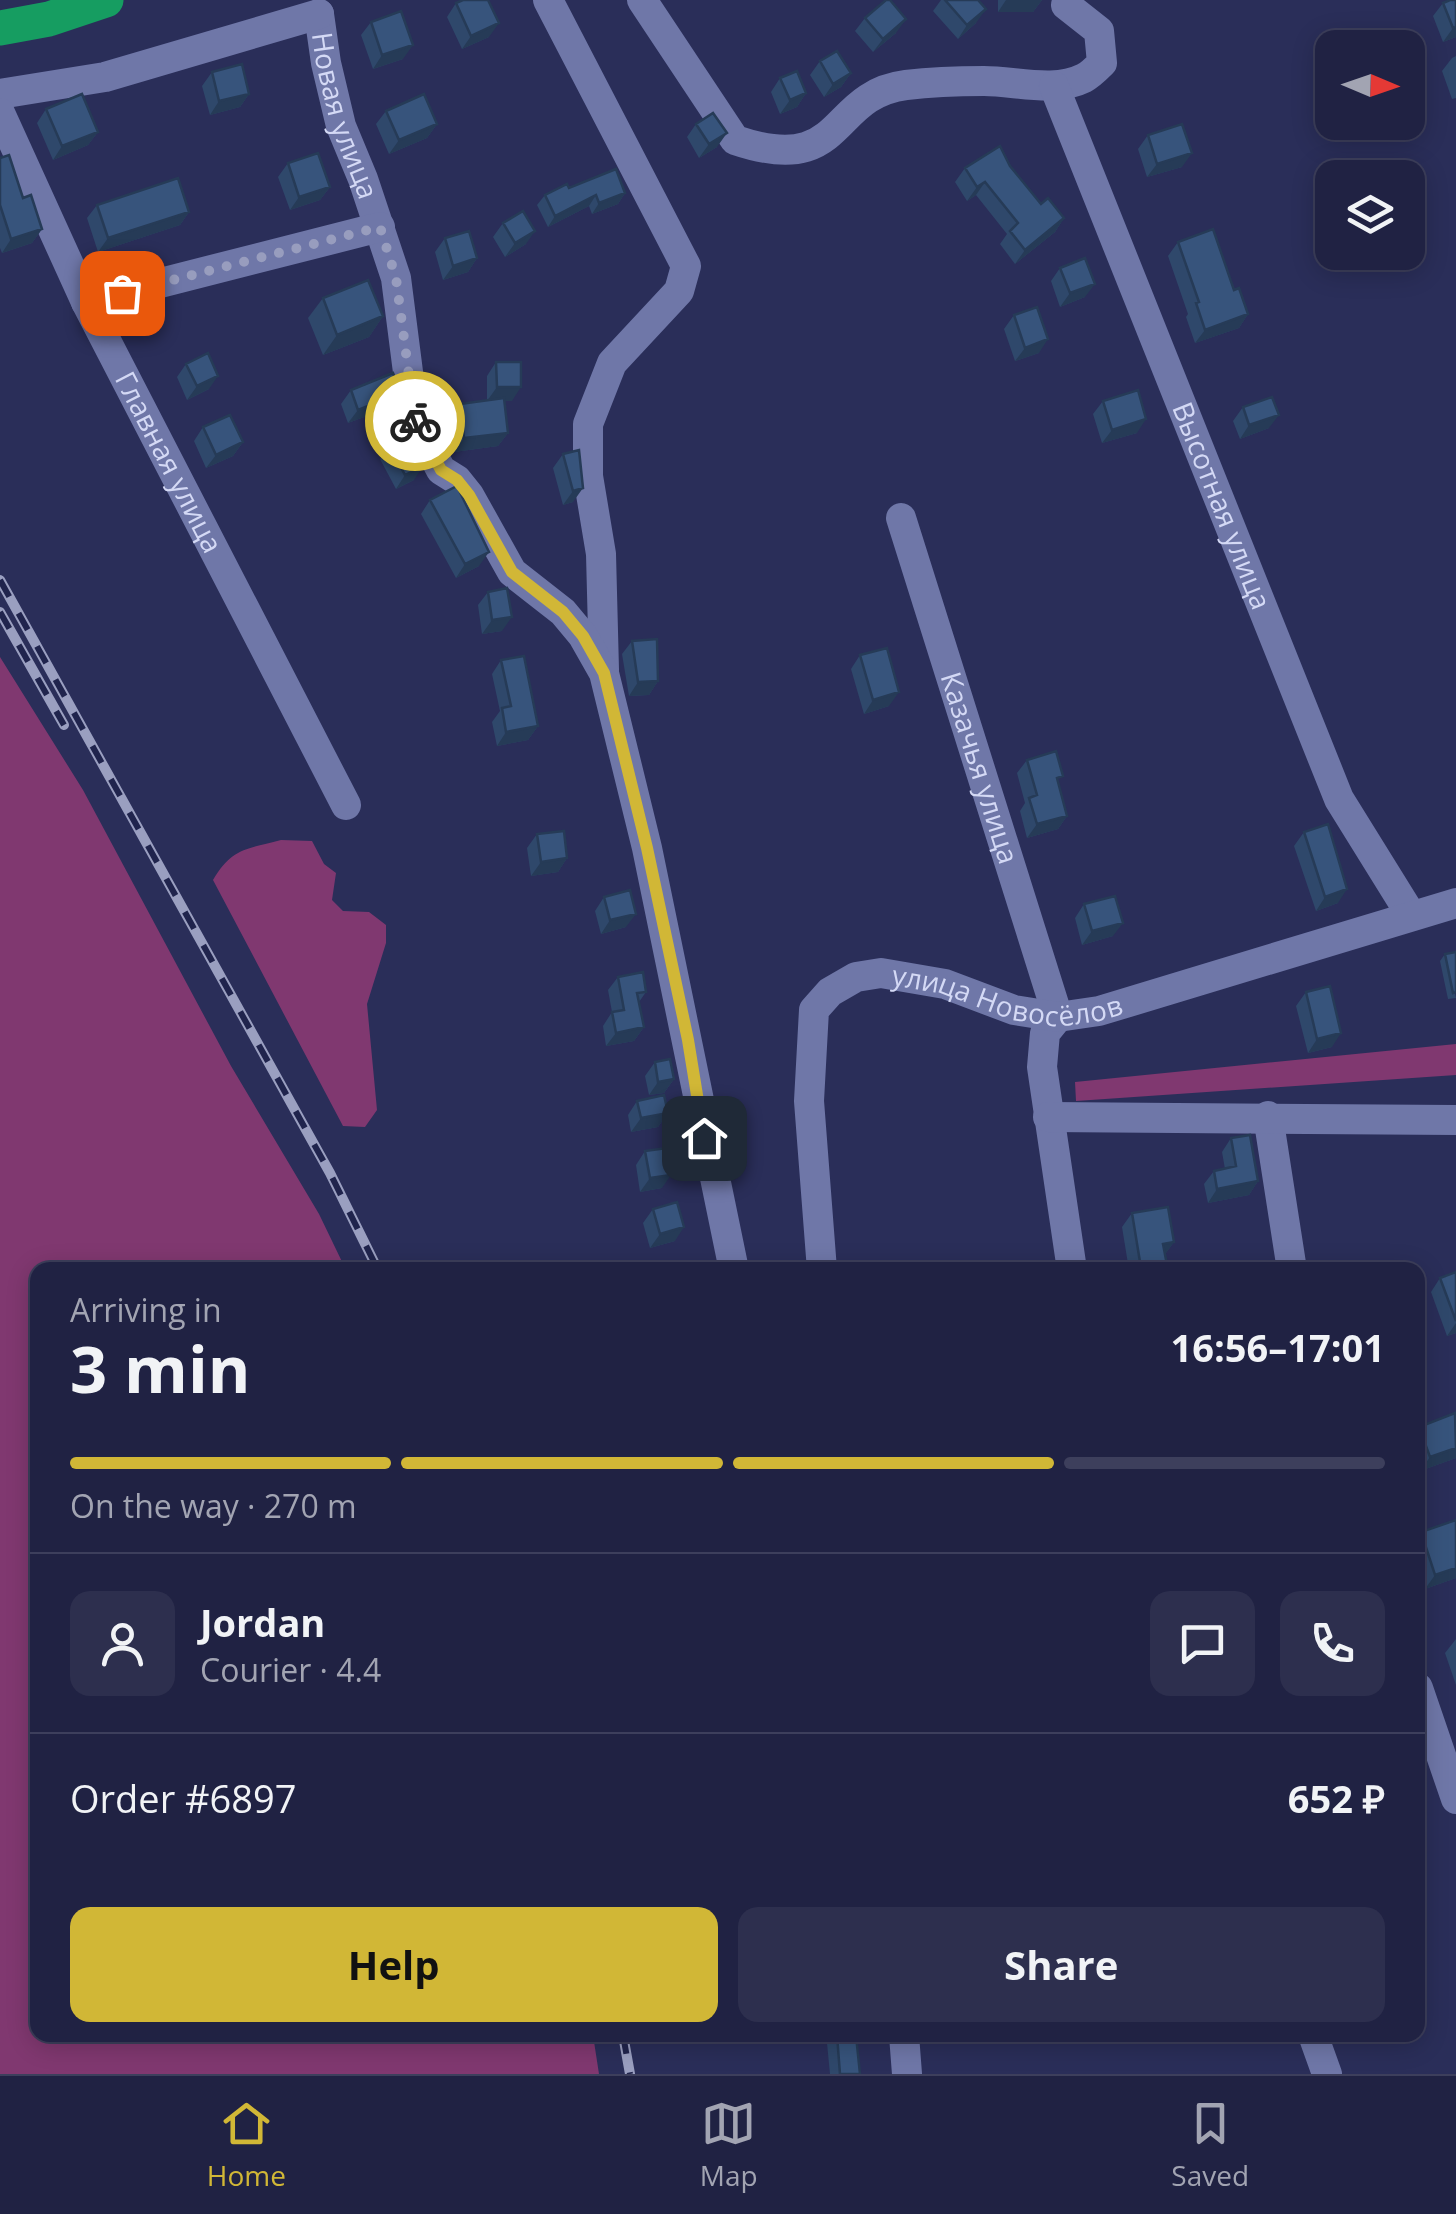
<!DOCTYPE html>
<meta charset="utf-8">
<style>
:root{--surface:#202243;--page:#2d2f4e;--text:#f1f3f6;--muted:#a2a4b2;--line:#3d3f5c;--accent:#d1b736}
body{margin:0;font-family:"Open Sans",sans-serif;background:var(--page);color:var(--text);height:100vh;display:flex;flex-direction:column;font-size:38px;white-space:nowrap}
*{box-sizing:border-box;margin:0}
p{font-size:32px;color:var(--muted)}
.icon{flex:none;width:55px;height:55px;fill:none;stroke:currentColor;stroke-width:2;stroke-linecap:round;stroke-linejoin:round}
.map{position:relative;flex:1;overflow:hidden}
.panel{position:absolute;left:30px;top:1262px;width:1395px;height:780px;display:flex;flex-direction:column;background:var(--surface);border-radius:20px;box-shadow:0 5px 25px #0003,0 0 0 2px var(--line)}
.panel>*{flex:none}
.needle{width:65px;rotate:92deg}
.controls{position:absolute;left:1315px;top:30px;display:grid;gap:20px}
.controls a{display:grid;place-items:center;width:110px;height:110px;border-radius:20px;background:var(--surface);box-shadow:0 5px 25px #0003,0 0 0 2px var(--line);font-size:50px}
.pin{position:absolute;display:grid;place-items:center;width:85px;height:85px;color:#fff;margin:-42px;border-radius:20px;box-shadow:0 5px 15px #0006}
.courier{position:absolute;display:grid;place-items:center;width:100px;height:100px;margin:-50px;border:8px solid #d1b736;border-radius:50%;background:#fff;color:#222;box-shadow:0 2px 12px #0007}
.headline em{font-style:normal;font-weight:700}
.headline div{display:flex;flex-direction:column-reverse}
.headline{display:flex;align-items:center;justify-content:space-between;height:170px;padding:0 40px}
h1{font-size:65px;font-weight:700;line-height:75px}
.bar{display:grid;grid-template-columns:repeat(4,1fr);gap:15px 10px;align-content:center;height:120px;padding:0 40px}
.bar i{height:12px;border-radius:8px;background:var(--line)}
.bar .on{background:var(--accent)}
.bar p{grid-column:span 4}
.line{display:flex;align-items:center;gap:25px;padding:0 40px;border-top:2px solid var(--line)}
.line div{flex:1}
.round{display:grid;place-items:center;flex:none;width:105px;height:105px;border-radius:20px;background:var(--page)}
.button{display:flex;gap:20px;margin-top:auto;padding:20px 40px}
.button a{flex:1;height:115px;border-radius:20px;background:var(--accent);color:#111;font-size:40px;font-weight:700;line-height:115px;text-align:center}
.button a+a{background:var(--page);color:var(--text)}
.tab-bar{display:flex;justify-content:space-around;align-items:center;height:140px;border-top:2px solid var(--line);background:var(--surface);font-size:28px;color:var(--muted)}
.tab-bar a{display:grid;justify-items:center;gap:5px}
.tab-bar .on{color:var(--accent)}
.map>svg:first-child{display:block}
</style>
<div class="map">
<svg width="1456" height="2074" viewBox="0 0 1456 2074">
<rect width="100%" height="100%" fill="#2a2e59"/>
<!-- green -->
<path fill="#803870" d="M0,657L83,790L231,1066L319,1214L346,1270H38V2035H593L599,2074H0Z
M281,840L312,841L324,864L336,873L332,900L343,911L369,912L386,925V943L367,1004L377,1110L365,1127L343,1126L213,880C232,848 247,849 281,840Z
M1456,1044V1075L1076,1101L1075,1082Z"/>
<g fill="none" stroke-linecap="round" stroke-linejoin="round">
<!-- river -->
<path stroke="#169d61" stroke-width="35" d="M0,28L49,19L106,0"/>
<!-- minor -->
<g stroke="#6f77a8" stroke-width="30">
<path d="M548,0L686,266L679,291L612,363L588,424V476L601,554L604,670"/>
<path d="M642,0L735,140C847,178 827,95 906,85C931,82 959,81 984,81C1016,81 1054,93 1084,78C1090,75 1097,68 1102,63L1099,31L1066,5"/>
<path id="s1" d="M319,14L326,63L341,126L363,179L396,278L414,419L441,470L457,480L469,495L512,572L563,612L583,636L604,673L647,848L734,1270"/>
<path id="s2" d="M1054,86L1339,799L1411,915"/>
<path d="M0,94L105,77L319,14"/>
<path id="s3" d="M0,113L86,302L346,805"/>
<path d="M86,302L380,227"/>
<path id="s4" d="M901,518L1058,1017L1045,1033L1042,1067L1072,1270"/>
<path d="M1268,1116L1292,1270"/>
<path d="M1048,1117L1456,1120"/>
<path id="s5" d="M822,1270L809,1101L814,1010L830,992L856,977L881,973L945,984L1014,1010L1058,1017L1099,1011L1456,903"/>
<path d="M1418,1688L1456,1799"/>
<path d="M904,2035L907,2074"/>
<path d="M1313,2035L1327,2074"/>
</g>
<defs>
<path id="rail" d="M0,580L330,1173L378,1270
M0,612L64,725
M623,2035L630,2074"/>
</defs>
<!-- rail casing -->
<use href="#rail" stroke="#9a9fc0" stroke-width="10"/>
<!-- rail -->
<use href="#rail" stroke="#20244d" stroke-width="6" stroke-dasharray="19" stroke-linecap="butt"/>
</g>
<!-- wall -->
<path fill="#2f486b" d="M941,0H978L976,23L958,39L933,11Z
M998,0H1042L1033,12H998Z
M1456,0V37L1443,42L1433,16L1443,3Z
M456,3L489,37L462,49L447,17Z
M865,18L896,33L873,52L855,31Z
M371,22L403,59L373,69L361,35Z
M1456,56V98L1452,99L1442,71L1452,58Z
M820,61L851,73L841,87L824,97L810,75Z
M212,72L249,94L240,107L210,115L202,86Z
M780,78L806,93L797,107L780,114L771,92Z
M46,109L98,132L88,145L53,160L37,123Z
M386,111L437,124L427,138L389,154L376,124Z
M696,124L717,147L699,158L687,137Z
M1148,135L1182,167L1147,177L1138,149Z
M0,158L42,229L32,243L2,253L0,248Z
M288,163L330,187L320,200L290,210L278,177Z
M1010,166L1041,204L1064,218L1055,232L1015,264L1000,244L1007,234L976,195L967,201L955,182L965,168Z
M569,188L625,193L618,204L592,214L589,206L548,227L537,205L545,195Z
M97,205L189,212L180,225L98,252L87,218Z
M503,223L526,244L505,257L493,237Z
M445,238L477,258L468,272L443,280L435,252Z
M1178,242L1234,290L1248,314L1239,328L1195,343L1186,317L1188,314L1168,256Z
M1060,268L1085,297L1060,307L1051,281Z
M323,298L383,316L369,337L323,355L308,318Z
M1014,315L1039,353L1015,361L1004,329Z
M496,362L512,401H504L508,433L498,446L454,452L450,418L460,404L487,400V376Z
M186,364L209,389L187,400L177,377Z
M351,390L401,393L391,407L348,423L341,404Z
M1103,401L1137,433L1102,443L1093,414Z
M1243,407L1269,428L1240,439L1233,421Z
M203,427L243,442L233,456L206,468L194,441Z
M390,446L414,480L396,489L380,459Z
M579,450L573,502L563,505L553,468L563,454Z
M430,500L479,566L456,578L421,514Z
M488,592L502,631L482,634L478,605Z
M632,641L658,681L649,695L629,696L622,654Z
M860,655L889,706L864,714L851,669Z
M501,660L538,726L528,740L497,746L492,722L500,711L492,674Z
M1027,760L1058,783L1067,816L1058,829L1027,838L1020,811L1025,803L1017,773Z
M1304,832L1338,903L1316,911L1294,846Z
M537,834L567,858L558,872L531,876L527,848Z
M604,897L626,927L601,934L595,911Z
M1084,904L1113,936L1082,945L1075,918Z
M1445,954L1456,998L1448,999L1440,961Z
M618,977L646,992L639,1002L644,1027L634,1041L606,1046L603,1026L612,1012L608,990Z
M1306,992L1332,1047L1308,1053L1296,1006Z
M655,1062L674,1079L664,1093L649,1095L645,1076Z
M637,1101L668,1113L658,1127L631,1132L628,1115Z
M1231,1138L1258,1181L1249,1195L1208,1203L1204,1184L1214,1171L1225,1169L1222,1152Z
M645,1151L662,1188L640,1192L636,1165Z
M653,1209L675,1241L650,1248L643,1223Z
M1132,1213L1174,1242L1165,1254L1168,1270H1129L1122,1227Z
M1456,1272V1333L1447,1336L1431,1292L1440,1278Z
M1419,1427L1456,1458L1420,1471L1418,1463V1429Z
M1456,1520V1578L1425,1589L1418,1566V1536L1421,1532Z
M1456,1639V1685L1445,1653Z
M819,2035H856L860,2074H830L827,2043L820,2044Z"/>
<!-- shaded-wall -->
<path fill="#263b57" d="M1006,0H1042L1033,12H998Z
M986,9L976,23L958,39L967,25Z
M906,19L896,33L873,52L883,39Z
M499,23L489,37L462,49L471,36Z
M1456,27V37L1443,42L1453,28Z
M413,45L403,59L373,69L382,55Z
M851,73L841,87L824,97L833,84Z
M806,93L797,107L780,114L790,100Z
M249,94L240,107L210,115L219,101Z
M437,124L427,138L389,154L399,140Z
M98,132L88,145L53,160L62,146Z
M727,133L717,147L699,158L709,144Z
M1192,153L1182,167L1147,177L1157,164Z
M985,182L976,195L967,201L977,187Z
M330,187L320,200L290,210L299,197Z
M625,193L618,204L592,214L599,203Z
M596,195L589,206L548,227L555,216Z
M189,212L180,225L98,252L108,238Z
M1064,218L1055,232L1015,264L1025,250Z
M42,229L32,243L2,253L11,239Z
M535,231L526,244L505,257L515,243Z
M477,258L468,272L443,280L453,266Z
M1095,284L1085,297L1060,307L1070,293Z
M1248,314L1239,328L1195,343L1205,330Z
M383,316L369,337L323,355L337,335Z
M1048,339L1039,353L1015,361L1025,348Z
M218,376L209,389L187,400L197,386Z
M497,387H521L512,401H487Z
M401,393L391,407L348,423L358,410Z
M1279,415L1269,428L1240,439L1249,425Z
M1146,419L1137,433L1102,443L1112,430Z
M508,433L498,446L454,452L464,438Z
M243,442L233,456L206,468L216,455Z
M423,466L414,480L396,489L405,475Z
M583,488L573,502L563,505L573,491Z
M489,552L479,566L456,578L465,564Z
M512,617L502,631L482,634L492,620Z
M658,681L649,695L629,696L638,682Z
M899,692L889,706L864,714L873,700Z
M538,726L528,740L497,746L506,732Z
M1067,816L1058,829L1027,838L1037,824Z
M567,858L558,872L531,876L541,862Z
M1347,889L1338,903L1316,911L1325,897Z
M636,914L626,927L601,934L610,920Z
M1123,923L1113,936L1082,945L1092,931Z
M644,1027L634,1041L606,1046L616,1033Z
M1341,1033L1332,1047L1308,1053L1317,1039Z
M674,1079L664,1093L649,1095L658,1082Z
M668,1113L658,1127L631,1132L641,1118Z
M671,1175L662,1188L640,1192L650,1178Z
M1258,1181L1249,1195L1208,1203L1217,1189Z
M684,1227L675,1241L650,1248L660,1234Z
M1174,1242L1164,1256L1163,1244Z
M1456,1323V1333L1447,1336Z
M1456,1448V1458L1420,1471L1430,1457Z
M1456,1568V1578L1425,1589L1435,1575Z
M826,2035H833L827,2043L820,2044Z"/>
<!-- building -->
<path fill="#37547c" stroke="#263b57" stroke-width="2.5" d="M463,0H488L499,23L471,36L456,3Z
M886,0H890L906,19L883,39L865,18Z
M945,0H978L986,9L967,25Z
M1450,0H1456V27L1453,28L1443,3Z
M401,11L413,45L382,55L371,22Z
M837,51L851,73L833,84L820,61Z
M242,64L249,94L219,101L212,72Z
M797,71L806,93L790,100L780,78Z
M82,94L98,132L62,146L46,109Z
M424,94L437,124L399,140L386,111Z
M713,113L727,133L709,144L696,124Z
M1182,124L1192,153L1157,164L1148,135Z
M1000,146L1010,166L1041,204L1048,198L1064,218L1025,250L1010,231L1018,223L985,182L977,187L965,168Z
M318,153L330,187L299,197L288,163Z
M9,155L23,198L31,195L42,229L11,239L0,205V158Z
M616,169L625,193L599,203L596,195L555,216L545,195L567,184L569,188Z
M178,178L189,212L108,238L97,205Z
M523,211L535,231L515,243L503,223Z
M1213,229L1234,290L1239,288L1248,314L1205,330L1196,303L1199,302L1178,242Z
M469,231L477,258L453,266L445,238Z
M1085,258L1095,284L1070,293L1060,268Z
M368,280L383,316L337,335L323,298Z
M1037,307L1048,339L1025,348L1014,315Z
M208,353L218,376L197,386L186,364Z
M496,362H521V387H497Z
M393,373L401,393L358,410L351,390Z
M1138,390L1146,419L1112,430L1103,401Z
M1272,397L1279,415L1249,425L1243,407Z
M504,398L508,433L464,438L460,404Z
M230,415L243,442L216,455L203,427Z
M408,436L423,466L405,475L390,446Z
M579,450L583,488L573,491L563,454Z
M457,486L489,552L465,564L430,500Z
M507,588L512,617L492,620L488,592Z
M657,639L658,681L638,682L632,641Z
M887,648L899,692L873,700L860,655Z
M524,656L538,726L506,732L502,708L511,706L501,660Z
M1056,751L1063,776L1057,778L1067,816L1037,824L1029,798L1037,795L1027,760Z
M1328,824L1347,889L1325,897L1304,832Z
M564,831L567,858L541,862L537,834Z
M630,890L636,914L610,920L604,897Z
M1115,896L1123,923L1092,931L1084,904Z
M1456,952V992L1453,993L1445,954Z
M643,972L646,992L637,993L644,1027L616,1033L612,1012L624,1010L618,977Z
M1330,986L1341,1033L1317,1039L1306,992Z
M670,1059L674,1079L658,1082L655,1062Z
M664,1095L668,1113L641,1118L637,1101Z
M1250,1135L1258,1181L1217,1189L1214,1171L1236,1166L1231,1138Z
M667,1148L671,1175L650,1178L645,1151Z
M677,1202L684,1227L660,1234L653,1209Z
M1168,1207L1174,1242L1163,1244L1168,1270H1128L1141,1268L1132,1213Z
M688,1265L689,1270H672Z
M1456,1272V1321L1440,1278Z
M1455,1413L1456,1448L1430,1457L1419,1427Z
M1456,1520V1568L1435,1575L1421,1532Z
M837,2035H856L860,2074H840Z"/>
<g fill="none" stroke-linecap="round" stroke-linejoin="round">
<!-- done -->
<path stroke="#989dbe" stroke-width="10" stroke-dasharray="0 18" d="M122,293L380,227L396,278L415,421"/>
<!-- route -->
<path stroke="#d1b736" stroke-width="12" d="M415,421L441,470L457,480L469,495L512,572L563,612L583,636L604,673L647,848L688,1040L704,1138"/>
</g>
<g text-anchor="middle" stroke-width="8" stroke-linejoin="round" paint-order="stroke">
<!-- street labels -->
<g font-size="28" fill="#d4d9f5" stroke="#20244d">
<text dy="10" stroke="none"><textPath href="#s1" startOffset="105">Новая улица</textPath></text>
<text dy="10" stroke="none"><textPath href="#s3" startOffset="388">Главная улица</textPath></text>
<text dy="10" stroke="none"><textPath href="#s2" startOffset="452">Высотная улица</textPath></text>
<text dy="10" stroke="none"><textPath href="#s4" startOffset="262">Казачья улица</textPath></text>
<text dy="10" stroke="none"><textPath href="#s5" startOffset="470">улица Новосёлов</textPath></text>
</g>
</g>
</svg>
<div class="controls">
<a><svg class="needle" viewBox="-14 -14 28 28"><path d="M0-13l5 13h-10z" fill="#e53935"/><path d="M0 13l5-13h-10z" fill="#a2a4b2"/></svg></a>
<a><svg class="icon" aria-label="layers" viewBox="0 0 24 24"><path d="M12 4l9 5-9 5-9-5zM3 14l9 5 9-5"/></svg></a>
</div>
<div class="pin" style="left:122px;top:293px;background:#ea580c"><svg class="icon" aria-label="bag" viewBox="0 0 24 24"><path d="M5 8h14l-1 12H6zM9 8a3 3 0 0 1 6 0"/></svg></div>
<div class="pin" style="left:704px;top:1138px;background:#1f2937"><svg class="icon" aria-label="home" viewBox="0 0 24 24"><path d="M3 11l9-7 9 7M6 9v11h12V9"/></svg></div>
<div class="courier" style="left:415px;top:421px"><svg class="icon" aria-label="bike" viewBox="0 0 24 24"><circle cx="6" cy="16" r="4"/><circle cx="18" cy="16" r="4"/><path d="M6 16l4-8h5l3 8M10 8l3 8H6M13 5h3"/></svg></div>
<section class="panel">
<div class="headline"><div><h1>3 min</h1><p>Arriving in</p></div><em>16:56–17:01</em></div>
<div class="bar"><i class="on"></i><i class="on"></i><i class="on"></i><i></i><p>On the way · 270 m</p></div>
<div class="line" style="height:180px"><a class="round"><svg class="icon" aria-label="person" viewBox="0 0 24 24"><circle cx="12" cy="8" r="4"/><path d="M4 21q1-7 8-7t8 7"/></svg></a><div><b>Jordan</b><p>Courier · 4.4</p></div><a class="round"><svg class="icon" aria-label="chat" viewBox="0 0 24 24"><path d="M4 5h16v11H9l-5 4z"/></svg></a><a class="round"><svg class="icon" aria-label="phone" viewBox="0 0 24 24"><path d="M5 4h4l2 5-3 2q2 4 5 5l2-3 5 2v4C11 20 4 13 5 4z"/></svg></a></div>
<div class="line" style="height:130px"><div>Order #6897</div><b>652 ₽</b></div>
<div class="button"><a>Help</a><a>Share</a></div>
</section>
</div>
<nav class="tab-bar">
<a class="on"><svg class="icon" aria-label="home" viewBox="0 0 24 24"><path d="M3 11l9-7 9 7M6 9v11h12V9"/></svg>Home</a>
<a><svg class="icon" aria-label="map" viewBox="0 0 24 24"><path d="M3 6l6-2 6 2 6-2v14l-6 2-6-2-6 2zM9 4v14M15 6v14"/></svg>Map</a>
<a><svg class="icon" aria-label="saved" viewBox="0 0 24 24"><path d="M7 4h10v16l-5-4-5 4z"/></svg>Saved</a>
</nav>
